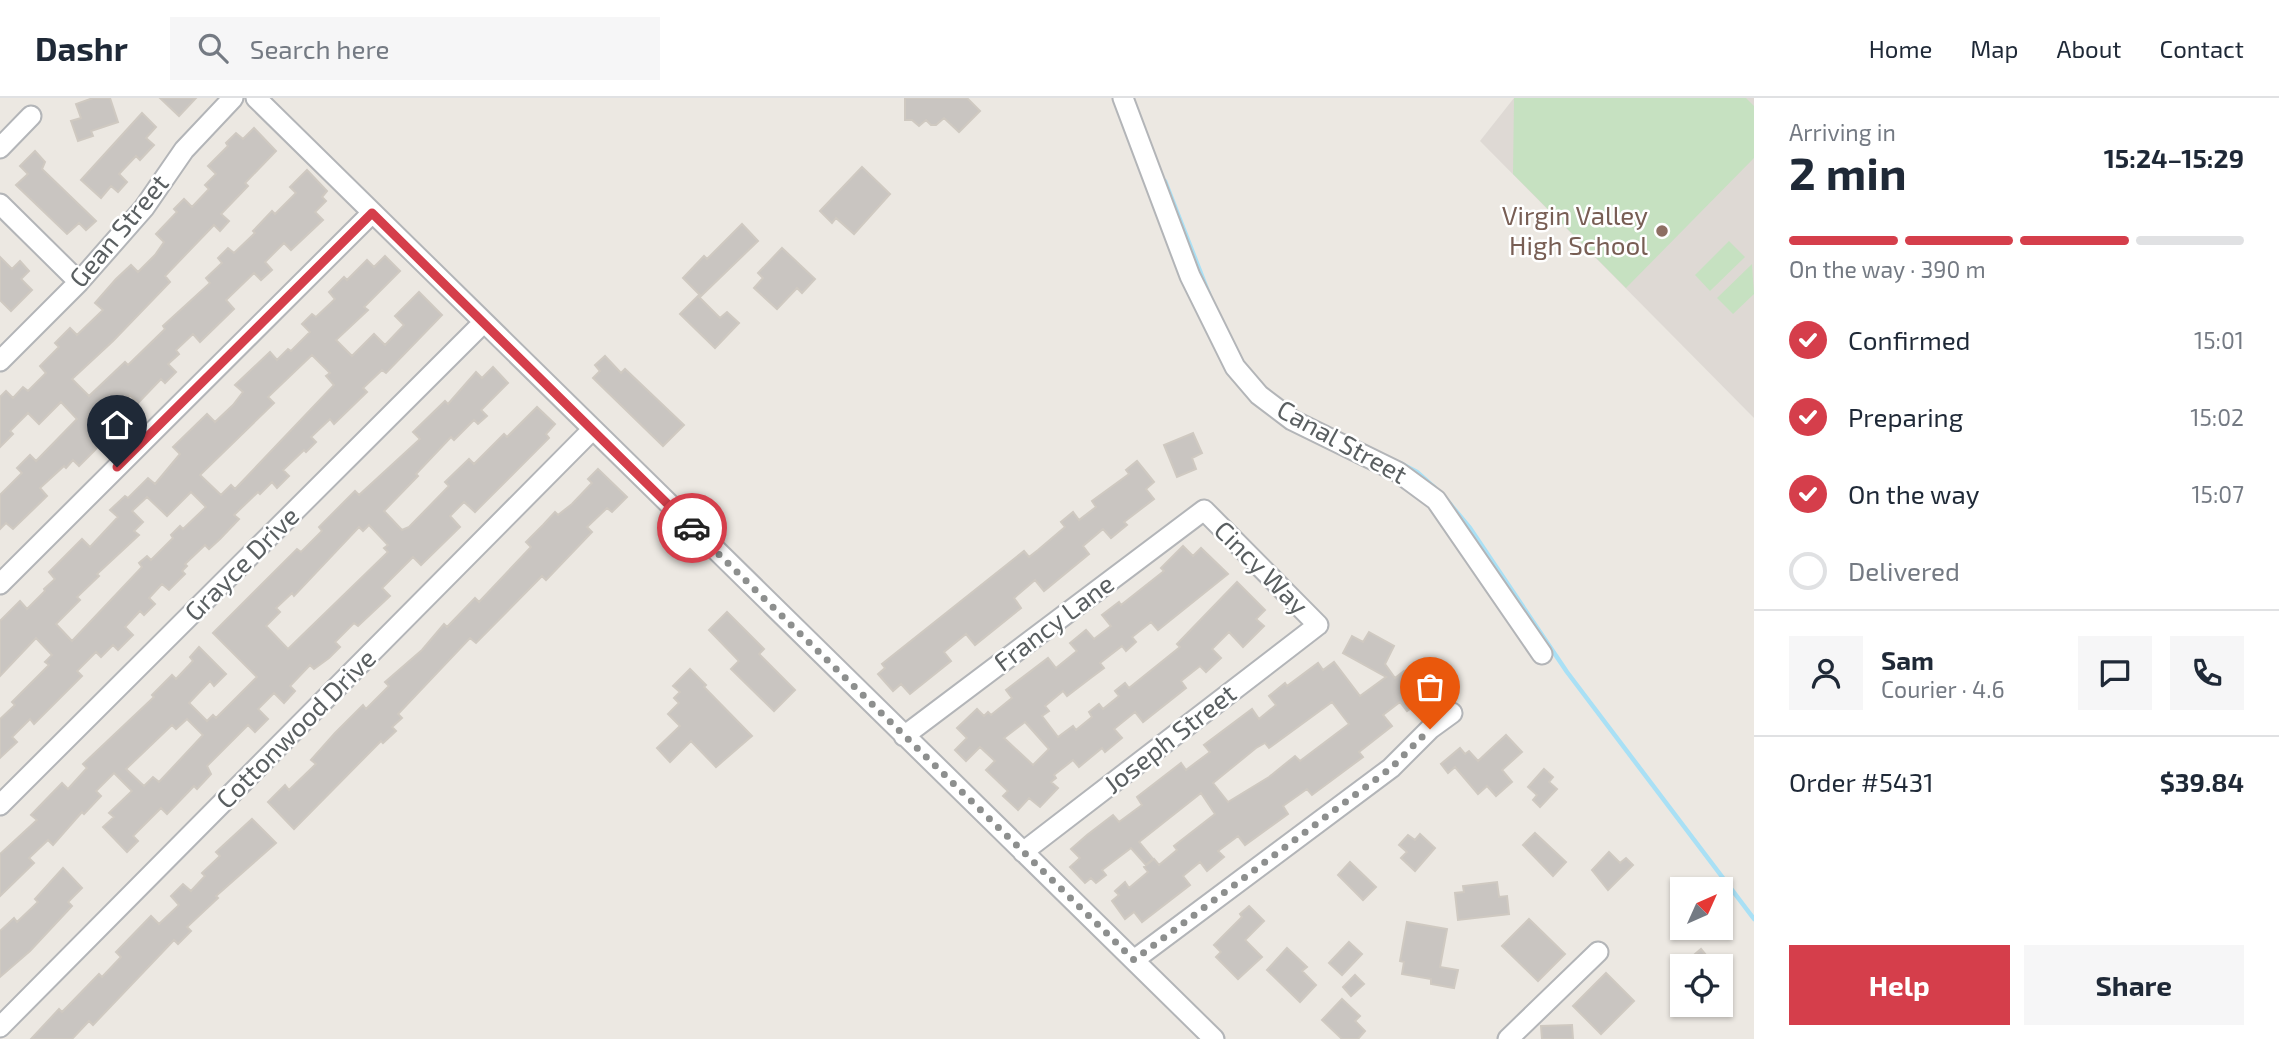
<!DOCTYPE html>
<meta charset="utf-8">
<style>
:root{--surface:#fff;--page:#f6f6f7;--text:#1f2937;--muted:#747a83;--line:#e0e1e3;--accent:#d53e4b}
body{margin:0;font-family:"Exo 2",sans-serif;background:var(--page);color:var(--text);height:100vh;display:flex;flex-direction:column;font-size:26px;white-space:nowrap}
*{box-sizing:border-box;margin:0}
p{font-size:23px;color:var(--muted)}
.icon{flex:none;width:38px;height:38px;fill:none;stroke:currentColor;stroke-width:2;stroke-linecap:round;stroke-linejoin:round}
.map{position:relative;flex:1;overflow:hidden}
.drawer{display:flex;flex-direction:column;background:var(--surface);width:525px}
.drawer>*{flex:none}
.needle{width:46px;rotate:45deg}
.fabs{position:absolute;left:1670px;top:779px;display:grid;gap:14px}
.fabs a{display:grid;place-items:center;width:63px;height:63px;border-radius:0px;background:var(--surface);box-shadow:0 2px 5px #0004;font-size:35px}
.pin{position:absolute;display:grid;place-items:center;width:60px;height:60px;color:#fff;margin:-72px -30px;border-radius:50% 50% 50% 0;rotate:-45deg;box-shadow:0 0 7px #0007}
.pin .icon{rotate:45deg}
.courier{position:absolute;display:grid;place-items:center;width:70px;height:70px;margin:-35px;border:5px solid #d53e4b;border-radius:50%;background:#fff;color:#222;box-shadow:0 2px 9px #0007}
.overview em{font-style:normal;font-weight:700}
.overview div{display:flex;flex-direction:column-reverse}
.overview{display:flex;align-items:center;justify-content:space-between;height:119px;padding:0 35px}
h1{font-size:46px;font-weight:700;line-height:52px}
.bar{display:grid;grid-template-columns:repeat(4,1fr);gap:10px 7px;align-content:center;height:84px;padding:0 35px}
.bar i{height:9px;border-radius:5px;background:var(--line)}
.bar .on{background:var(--accent)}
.bar p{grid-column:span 4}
.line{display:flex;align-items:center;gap:18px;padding:0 35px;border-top:2px solid var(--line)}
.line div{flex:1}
.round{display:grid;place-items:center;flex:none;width:74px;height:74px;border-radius:0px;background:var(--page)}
ol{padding:0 35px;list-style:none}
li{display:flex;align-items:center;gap:21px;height:77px}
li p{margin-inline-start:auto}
li .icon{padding:7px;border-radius:50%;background:var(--accent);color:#fff;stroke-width:4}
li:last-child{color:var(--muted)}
li i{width:38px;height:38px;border:4px solid var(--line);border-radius:50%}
.primary-button{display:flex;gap:14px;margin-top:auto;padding:14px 35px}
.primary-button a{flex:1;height:80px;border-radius:0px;background:var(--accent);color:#fff;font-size:28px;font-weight:700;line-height:80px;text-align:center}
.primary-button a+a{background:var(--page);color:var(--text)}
header{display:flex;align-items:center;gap:42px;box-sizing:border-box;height:98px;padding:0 35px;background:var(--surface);border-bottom:2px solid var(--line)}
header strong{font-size:33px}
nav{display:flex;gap:38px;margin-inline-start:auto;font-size:24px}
.search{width:490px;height:63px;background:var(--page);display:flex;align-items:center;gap:18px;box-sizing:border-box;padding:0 24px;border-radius:0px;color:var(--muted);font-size:26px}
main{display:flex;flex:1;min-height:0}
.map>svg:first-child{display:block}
</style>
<header>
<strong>Dashr</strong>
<div class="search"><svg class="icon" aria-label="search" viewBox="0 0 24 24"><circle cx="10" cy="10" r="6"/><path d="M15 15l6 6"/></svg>Search here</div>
<nav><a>Home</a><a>Map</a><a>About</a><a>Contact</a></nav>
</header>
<main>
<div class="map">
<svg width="1754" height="941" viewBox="0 0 1754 941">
<rect width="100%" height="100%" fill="#ece8e2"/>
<!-- education -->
<path fill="#ded9d4" d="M1514,0H1754V320L1480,43Z"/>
<!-- green -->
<path fill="#c6e1c1" d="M1514,0H1746L1754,8V60L1626,190L1513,76Z
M1729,143L1745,159L1710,193L1695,177Z
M1752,166L1754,196L1733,216L1717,200Z"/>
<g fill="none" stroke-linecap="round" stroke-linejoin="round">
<!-- stream -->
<path stroke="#a9e0f5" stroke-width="4.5" d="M1165,83L1209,196
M1400,365L1417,374L1435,390
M1446,401L1470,430L1567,574L1754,821"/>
</g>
<!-- building -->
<path fill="#c9c5c1" stroke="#cfc9c1" stroke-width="2" fill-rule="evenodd" d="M93,0H110L118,24L91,33L93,38L78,43L71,23L81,20L76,6Z
M160,0H196L179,18Z
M905,0H967L980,13L959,34L944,20L936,27H931L926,22L919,28L912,22H905Z
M142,15L156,29L146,40L154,47L140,62L136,58L119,76L127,84L118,94L111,88L101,100L81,82Z
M254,30L276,53L245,85L248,88L221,116L229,123L220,133L214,127L165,178L170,184L113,243L72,281L89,298L125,264L128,267L165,231L163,228L210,185L206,180L222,165L218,160L228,150L234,155L255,135L253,133L272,113L275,116L296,95L290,89L307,72L327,93L322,99L326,103L315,114L323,122L291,152L284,145L265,164L272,172L261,182L254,175L226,202L234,211L200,244L193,236L176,252L179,256L168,266L176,274L165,285L161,281L138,305L130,297L102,328L109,336L94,353L79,368L73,362L66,370L64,368L40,390L47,398L13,431L6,425L0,431V397L22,375L17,370L30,357L36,363L77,321L61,304L39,326L28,315L10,333L13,336L0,349V299L6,293L13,300L23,289L28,293L46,275L40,268L59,249L55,245L70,230L77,237L103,212L95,205L116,181L131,167L138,174L155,157L164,144L156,136L177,114L174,111L184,101L192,109L209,91L205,87L216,76L208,68L228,48L226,45L236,35L243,41Z
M35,53L45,64L42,71L96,123L86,132L79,125L67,136L16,87L28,76L20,68Z
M862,69L890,96L854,136L836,120L832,125L820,113Z
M742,126L758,143L701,198L683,180L704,158L707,161Z
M782,150L815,181L802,195L797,190L777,211L754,190L763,180L758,175Z
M385,158L400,173L364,209L368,212L336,242L352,258L374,236L385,247L404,227L395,218L419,194L442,217L386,275L382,272L363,290L367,294L334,326L330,321L311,339L316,344L306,354L304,352L283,372L289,378L277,390L272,384L260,396L258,394L234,417L239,421L220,441L209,451L205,447L185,466L187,468L182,473L185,476L169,492L162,486L149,500L155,506L144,517L140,513L125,529L133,537L118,552L113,547L101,559L96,554L77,573L82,578L34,626L30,621L12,639L17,644L0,660V621L15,607L12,604L49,567L45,564L52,557L36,540L0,578V523L20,503L27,511L45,493L44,491L55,481L49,474L82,441L90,449L118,419L110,412L125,398L128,400L148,380L155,386L180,356L173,349L207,316L215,324L233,307L243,294L235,287L270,254L277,262L288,251L291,253L310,234L302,226L312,216L316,219L335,201L329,194L344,179L347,182L367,162L374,169ZM312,257L330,275L326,278L334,287L235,391L231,387L221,397L200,377L274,305L268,299ZM191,394L206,409L183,431L180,428L171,437L173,440L151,462L147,458L139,465L142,469L72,543L56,526L80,502L77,499L99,478L97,476L139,437L134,433L143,424L132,413L147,399L167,418Z
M0,159L12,171L20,163L29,173L21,181L32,192L11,213L0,202Z
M698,198L720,220L727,214L739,225L715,250L680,216Z
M605,258L621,275L625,271L684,327L663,348L593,280L600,273L595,267Z
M493,269L508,285L481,312L487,318L478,326L474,322L454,342L451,339L416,376L418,378L384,413L402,432L409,429L449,388L445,384L469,361L474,366L504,336L507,339L537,309L555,326L546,336L549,340L475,414L464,404L450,418L460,429L421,467L413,459L382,490L390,498L358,528L354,525L335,544L340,549L329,560L314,571L310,567L290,588L295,593L284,605L274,595L258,611L268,621L255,634L248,627L207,668L211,676L197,691L194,688L167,716L161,710L133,738L138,743L127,754L103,729L114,719L109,715L132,693L114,675L96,693L101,698L84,716L82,714L53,747L48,742L29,760L34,765L0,798V756L37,722L31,717L62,685L68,691L87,670L83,666L154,599L152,597L172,577L176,581L193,563L190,559L199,549L226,576L214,588L210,583L189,605L207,623L213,617L216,620L257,579L213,535L297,451L301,454L322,433L319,429L355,393L359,397L420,341L413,334L445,303L448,306L476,274L482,280ZM369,427L388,447L384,450L388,454L288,551L266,528L280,514L276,510L292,495L294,498L359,429L363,433ZM187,621L203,637L159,684L153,679L144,688L126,671L172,627L176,631Z
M1193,335L1202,355L1192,360L1196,371L1177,379L1164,347Z
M1137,363L1154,384L1146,391L1154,401L1124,424L1127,427L1111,440L1103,431L1083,448L1089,456L1044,493L1035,482L1014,500L1021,510L975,547L966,536L944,554L951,563L910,596L901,586L893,593L878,576L885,570L882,566L1024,453L1029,459L1038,452L1065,429L1061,424L1073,414L1079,422L1096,409L1092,403L1129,376L1126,372Z
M598,371L627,399L612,414L607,410L587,429L592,434L546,482L542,478L476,545L470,540L398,616L402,620L392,629L396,633L383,645L381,643L294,731L268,704L285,687L289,692L316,666L311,662L335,635L363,607L366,611L389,588L385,584L422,552L444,526L447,529L475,500L479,504L531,449L526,444L543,427L555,414L558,417L572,406L592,385L588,381Z
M1183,448L1193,458L1201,450L1228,476L1158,532L1151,524L1132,539L1136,544L1126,553L1122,548L1100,565L1104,570L1092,579L1067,598L1063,593L1045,608L1049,613L1042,618L1058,639L1073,628L1076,632L1092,619L1089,614L1099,606L1103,611L1119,598L1115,593L1125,585L1129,590L1180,549L1177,546L1237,484L1265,512L1256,521L1264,528L1243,549L1229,534L1212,551L1221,560L1206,574L1200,568L1181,583L1186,590L1143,624L1135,614L1114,631L1122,640L1105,654L1102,650L1079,669L1073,662L1054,677L1056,680L1051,684L1058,690L1040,709L1029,700L1018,712L1003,698L1008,693L986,672L995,663L980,649L966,663L955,652L967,640L957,630L977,611L984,618L988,614L991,617L1012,600L1006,592L1048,560L1056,570L1077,553L1070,545L1086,532L1094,541L1111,528L1102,517L1119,504L1121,507L1164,473L1161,470ZM1025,624L1049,651L1033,667L1004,640Z
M727,514L764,551L759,556L795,592L774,613L731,571L739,563L709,532Z
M1369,534L1394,548L1385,566L1395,580L1404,573L1424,600L1407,613L1400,604L1383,617L1392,628L1359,654L1363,659L1312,697L1307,691L1283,708L1288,716L1245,747L1238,738L1218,753L1224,759L1207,773L1200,764L1183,778L1190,787L1142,824L1134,814L1125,821L1112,803L1119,797L1115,793L1125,784L1129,790L1148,774L1144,769L1154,761L1159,767L1177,752L1174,748L1215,716L1201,695L1139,744L1153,761L1146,767L1131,750L1102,772L1106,777L1096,785L1091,780L1085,785L1070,769L1080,760L1071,751L1087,737L1113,717L1119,724L1142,707L1137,699L1181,665L1186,672L1210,654L1204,647L1252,611L1259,621L1276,607L1269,598L1285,585L1287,588L1318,565L1323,572L1334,564L1360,598L1386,579L1343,555L1352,538L1363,544ZM1332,604L1349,626L1300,663L1295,658L1269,679L1228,704L1213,685L1256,650L1265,645L1269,650Z
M690,571L706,587L704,589L752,638L716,669L691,643L670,664L657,650L680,628L668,616L679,605L674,600L680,594L673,588Z
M1506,637L1522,654L1502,672L1512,684L1496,698L1487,688L1478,696L1455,669L1448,675L1441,666L1460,650L1465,656L1469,653L1478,663Z
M1544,671L1553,679L1549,684L1557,691L1540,709L1533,702L1537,697L1528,689Z
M252,721L276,745L216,798L218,800L187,829L191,833L178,846L174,842L93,927L89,923L72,941H31L59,911L62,914L99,876L102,879L121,859L116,854L151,818L159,826L179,807L171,798L183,786L191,793L205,778L202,775L220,758L216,754Z
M1535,735L1566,764L1553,778L1523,747Z
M1420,736L1435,750L1415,773L1401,760L1407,754L1399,747L1408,737L1415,742Z
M1609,754L1620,765L1626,760L1633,767L1608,792L1592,772Z
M1350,764L1376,789L1363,802L1338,777Z
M63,770L82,790L68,804L72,808L30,853L0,879V833L14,820L17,824L38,804L35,801Z
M1497,784L1499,799L1507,798L1509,816L1458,822L1455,795L1464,794L1463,788Z
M1249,808L1264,823L1245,842L1262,859L1238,881L1216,859L1221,854L1214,847L1242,819L1240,816Z
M1529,821L1565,856L1538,883L1502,848Z
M1407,824L1447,831L1440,869L1458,872L1454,890L1431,886V881L1402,876L1404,864L1400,863Z
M1349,844L1362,856L1342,877L1329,865Z
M1287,850L1307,869L1302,873L1316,887L1300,904L1267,872Z
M1701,851L1715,868H1681Z
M1606,875L1634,903L1601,936L1573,908Z
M1355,877L1364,886L1351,898L1343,889Z
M1342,901L1360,918L1355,923L1365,933L1358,941H1342L1322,922Z
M1572,927L1573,941H1542L1541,928Z"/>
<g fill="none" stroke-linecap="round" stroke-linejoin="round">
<defs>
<path id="minor" d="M256,0L1214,941
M1123,0L1190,178L1235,269L1259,297L1292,322L1398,374L1436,402L1542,556
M0,50L31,18
M0,106L79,184
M0,263L79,184L144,110L184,52L233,0
M0,486L372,115
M904,638L1204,412L1318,527L1023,754
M0,707L483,225
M1134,862L1391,670L1430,631L1452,615
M0,929L592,332
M1508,941L1598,854"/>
</defs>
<!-- minor casing -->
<use href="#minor" stroke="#b3b5b8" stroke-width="23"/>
<!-- minor -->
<use href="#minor" stroke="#fff" stroke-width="19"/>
</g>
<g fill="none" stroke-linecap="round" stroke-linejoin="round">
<!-- done -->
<path stroke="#8d8f8e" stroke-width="7" stroke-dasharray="0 12.6" d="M692,430L1134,862L1391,670L1430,631"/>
<!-- route -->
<path stroke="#d53e4b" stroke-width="9" d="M117,369L372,115L692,430"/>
</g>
<!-- markers -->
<circle fill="#8d6e63" stroke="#fff" stroke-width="2.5" cx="1662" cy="133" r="7"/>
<g text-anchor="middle" stroke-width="5" stroke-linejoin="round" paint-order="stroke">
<!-- education labels -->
<g font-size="26" fill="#785e54" stroke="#fff" text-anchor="end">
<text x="1648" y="127">Virgin Valley<tspan x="1648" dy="30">High School</tspan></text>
</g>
<!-- street labels -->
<g font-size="26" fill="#5a5f61" stroke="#fff">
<text transform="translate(119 133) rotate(-50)" y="9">Gean Street</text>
<text transform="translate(1342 344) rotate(29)" y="9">Canal Street</text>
<text transform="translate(242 466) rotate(-45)" y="9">Grayce Drive</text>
<text transform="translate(1261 470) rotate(45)" y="9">Cincy Way</text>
<text transform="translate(1054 525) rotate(-37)" y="9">Francy Lane</text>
<text transform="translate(296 631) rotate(-45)" y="9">Cottonwood Drive</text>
<text transform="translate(1170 641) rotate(-38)" y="9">Joseph Street</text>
</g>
</g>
</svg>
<div class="fabs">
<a><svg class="needle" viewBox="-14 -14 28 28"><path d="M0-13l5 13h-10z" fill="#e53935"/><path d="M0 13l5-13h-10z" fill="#747a83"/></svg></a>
<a><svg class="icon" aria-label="locate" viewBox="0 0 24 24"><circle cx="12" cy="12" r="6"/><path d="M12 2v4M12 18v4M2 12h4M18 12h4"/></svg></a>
</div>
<div class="pin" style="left:1430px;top:631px;background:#ea580c"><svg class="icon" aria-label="bag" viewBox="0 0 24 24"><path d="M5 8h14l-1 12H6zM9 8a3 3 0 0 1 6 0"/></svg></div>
<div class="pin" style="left:117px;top:369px;background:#1f2937"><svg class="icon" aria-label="home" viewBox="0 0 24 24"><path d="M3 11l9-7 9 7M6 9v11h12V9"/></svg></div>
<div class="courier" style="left:692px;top:430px"><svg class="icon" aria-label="car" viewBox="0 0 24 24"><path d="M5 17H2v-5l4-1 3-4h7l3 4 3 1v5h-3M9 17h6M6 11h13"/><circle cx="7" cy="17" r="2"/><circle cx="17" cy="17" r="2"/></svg></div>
</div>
<section class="drawer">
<div class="overview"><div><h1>2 min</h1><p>Arriving in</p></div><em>15:24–15:29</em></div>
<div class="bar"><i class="on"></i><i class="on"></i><i class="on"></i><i></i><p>On the way · 390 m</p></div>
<ol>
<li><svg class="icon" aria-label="check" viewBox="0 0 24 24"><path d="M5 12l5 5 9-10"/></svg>Confirmed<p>15:01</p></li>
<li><svg class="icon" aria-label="check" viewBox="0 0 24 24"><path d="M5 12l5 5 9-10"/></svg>Preparing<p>15:02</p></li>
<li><svg class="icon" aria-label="check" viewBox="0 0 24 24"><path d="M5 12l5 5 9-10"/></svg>On the way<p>15:07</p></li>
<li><i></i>Delivered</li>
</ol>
<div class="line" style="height:126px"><a class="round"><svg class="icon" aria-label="person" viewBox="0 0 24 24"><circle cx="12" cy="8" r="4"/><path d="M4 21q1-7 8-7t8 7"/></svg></a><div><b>Sam</b><p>Courier · 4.6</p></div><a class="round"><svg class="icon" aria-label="chat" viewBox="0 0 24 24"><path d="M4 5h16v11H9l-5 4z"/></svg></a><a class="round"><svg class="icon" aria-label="phone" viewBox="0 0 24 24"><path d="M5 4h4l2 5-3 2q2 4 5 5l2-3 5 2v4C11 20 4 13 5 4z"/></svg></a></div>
<div class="line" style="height:91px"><div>Order #5431</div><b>$39.84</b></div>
<div class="primary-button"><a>Help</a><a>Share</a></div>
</section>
</main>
